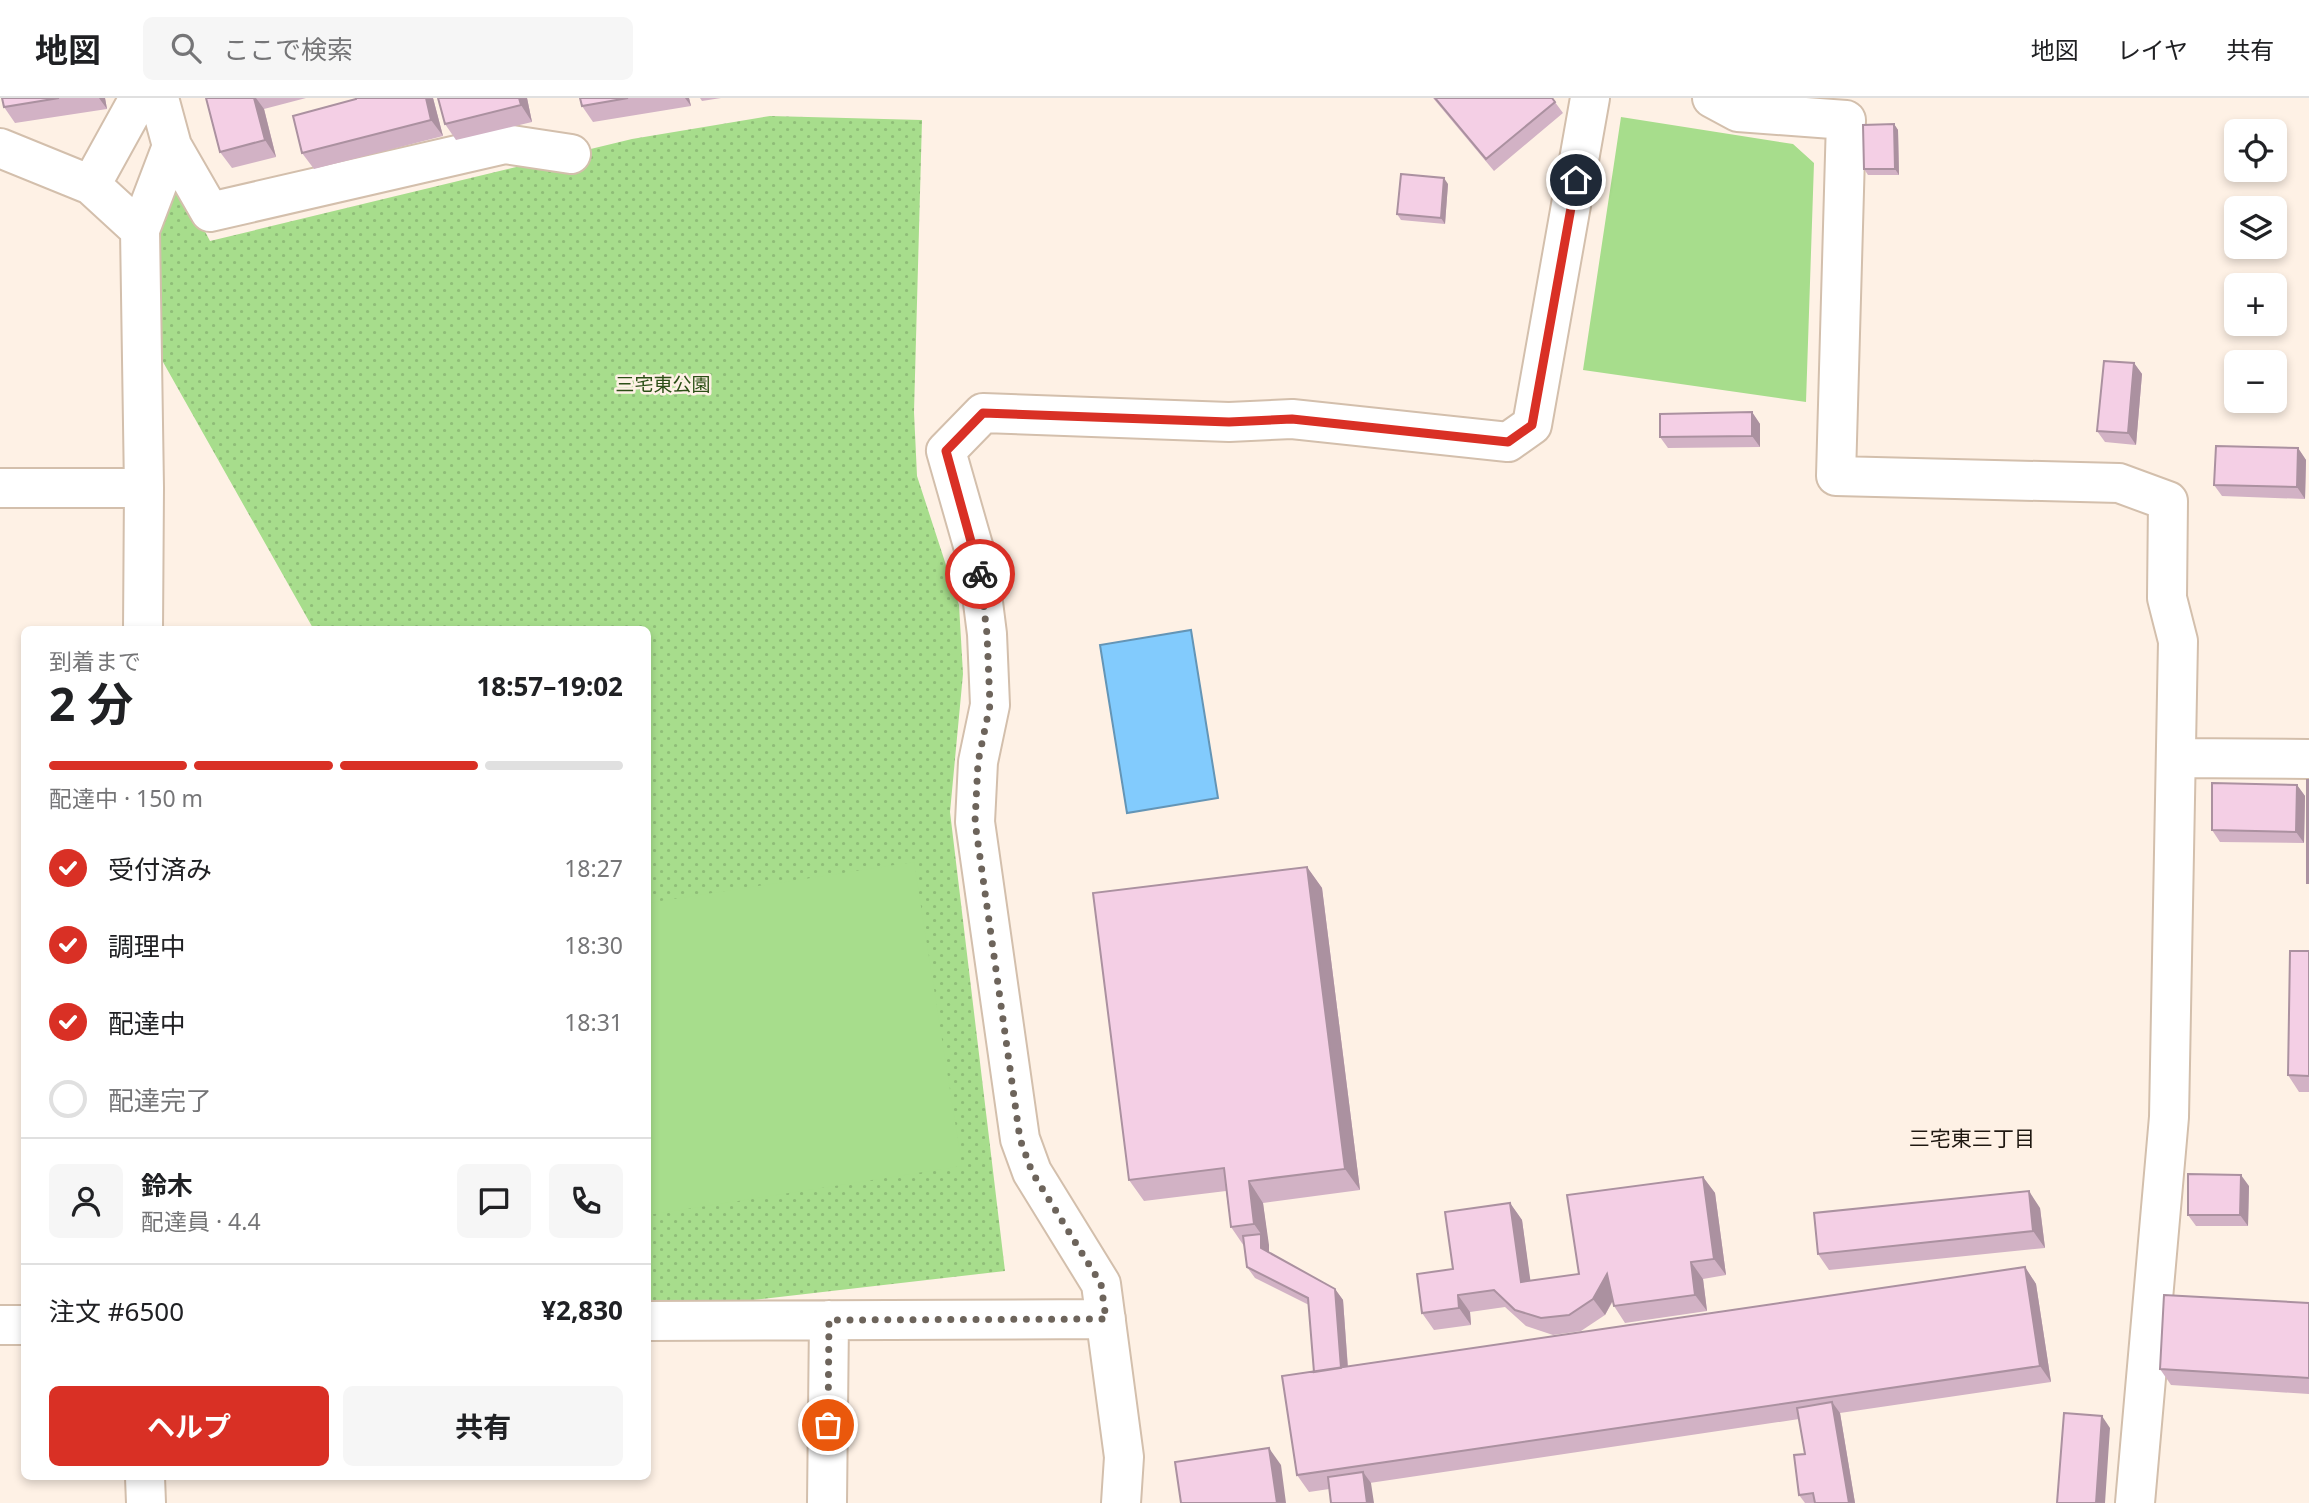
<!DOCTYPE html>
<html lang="ja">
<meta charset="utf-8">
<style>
:root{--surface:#fff;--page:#f6f6f6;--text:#202124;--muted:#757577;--line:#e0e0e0;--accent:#d93025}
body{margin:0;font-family:"Noto Sans","Noto Sans JP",sans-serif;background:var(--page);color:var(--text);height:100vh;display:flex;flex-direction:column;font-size:26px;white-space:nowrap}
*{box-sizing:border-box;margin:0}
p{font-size:23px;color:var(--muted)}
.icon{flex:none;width:38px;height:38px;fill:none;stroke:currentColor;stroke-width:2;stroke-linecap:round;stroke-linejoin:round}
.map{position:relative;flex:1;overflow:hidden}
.side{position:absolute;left:21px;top:528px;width:630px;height:854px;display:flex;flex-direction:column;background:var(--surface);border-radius:10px;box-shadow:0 4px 10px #0003}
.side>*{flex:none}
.fabs{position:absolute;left:2224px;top:21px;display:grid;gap:14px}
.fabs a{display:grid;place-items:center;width:63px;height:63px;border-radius:10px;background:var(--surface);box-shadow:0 4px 10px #0003;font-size:35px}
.pin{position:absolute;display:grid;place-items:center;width:60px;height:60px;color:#fff;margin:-30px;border:4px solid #fff;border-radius:50%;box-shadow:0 2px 7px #0007}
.courier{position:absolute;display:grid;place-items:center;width:70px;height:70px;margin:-35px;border:5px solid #d93025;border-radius:50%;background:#fff;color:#222;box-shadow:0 2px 9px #0007}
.head em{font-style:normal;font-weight:700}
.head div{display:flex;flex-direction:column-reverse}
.head{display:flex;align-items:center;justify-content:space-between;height:119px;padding:0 28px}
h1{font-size:46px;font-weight:700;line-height:52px}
.bar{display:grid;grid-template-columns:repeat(4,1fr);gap:10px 7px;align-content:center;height:84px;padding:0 28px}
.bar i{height:9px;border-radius:5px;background:var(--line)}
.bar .current{background:var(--accent)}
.bar p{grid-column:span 4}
.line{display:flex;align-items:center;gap:18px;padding:0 28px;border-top:2px solid var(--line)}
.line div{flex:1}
.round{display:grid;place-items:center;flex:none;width:74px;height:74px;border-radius:10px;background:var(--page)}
ol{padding:0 28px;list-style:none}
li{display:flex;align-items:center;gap:21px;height:77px}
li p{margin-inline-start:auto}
li .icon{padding:7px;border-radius:50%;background:var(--accent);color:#fff;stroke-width:4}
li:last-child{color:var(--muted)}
li i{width:38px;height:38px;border:4px solid var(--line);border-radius:50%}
.action{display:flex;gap:14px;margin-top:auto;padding:14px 28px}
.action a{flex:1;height:80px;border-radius:10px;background:var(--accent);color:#fff;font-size:28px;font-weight:700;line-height:80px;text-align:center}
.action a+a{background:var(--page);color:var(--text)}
header{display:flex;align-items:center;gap:42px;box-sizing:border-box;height:98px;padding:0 35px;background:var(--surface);border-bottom:2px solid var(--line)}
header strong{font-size:33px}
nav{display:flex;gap:38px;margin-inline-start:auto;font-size:24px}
.search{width:490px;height:63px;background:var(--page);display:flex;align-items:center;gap:18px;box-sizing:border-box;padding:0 24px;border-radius:10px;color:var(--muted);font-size:26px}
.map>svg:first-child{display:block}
</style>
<header>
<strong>地図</strong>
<div class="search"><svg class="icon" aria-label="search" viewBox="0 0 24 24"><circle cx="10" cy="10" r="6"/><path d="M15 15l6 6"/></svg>ここで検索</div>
<nav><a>地図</a><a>レイヤ</a><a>共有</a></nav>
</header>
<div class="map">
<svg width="2309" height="1405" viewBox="0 0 2309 1405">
<defs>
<pattern id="park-dots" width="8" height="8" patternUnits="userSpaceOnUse" patternTransform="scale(1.75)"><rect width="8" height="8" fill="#a7dd8c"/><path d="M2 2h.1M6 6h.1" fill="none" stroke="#8fbd78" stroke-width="1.8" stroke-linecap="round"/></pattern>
</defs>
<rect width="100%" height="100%" fill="#fef1e5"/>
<!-- park -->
<path fill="url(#park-dots)" d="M770,18L922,22L914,314L917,378L959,507L963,576L950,714L1005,1173L745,1203H648V532H314L163,264L154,185L155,122L176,78L210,143L632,41Z"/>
<!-- garden -->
<path fill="#a7dd8c" d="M1621,19L1793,46L1814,65L1806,304L1583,272Z
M914,764L962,1068L648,1117V805Z"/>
<!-- water -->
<path fill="#82cbfd" stroke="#6495b6" stroke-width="2" d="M1191,532L1218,700L1127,715L1100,547Z"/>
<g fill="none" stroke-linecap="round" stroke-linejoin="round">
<defs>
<path id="minor" d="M159,0L172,48L210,114L505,46L571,56
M1712,0L1738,14L1846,22L1836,378L2119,385L2168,403L2167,500L2178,543L2169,1019L2135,1405
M0,50L91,87L140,132
M91,87L139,0
M0,390H144L140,132L172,48
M143,532L144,390
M2176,660L2309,661
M648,1223L1106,1221
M0,1227H24
M145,1379L146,1405
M827,1405L829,1222
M1121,1405L1124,1359L1101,1186L1032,1074L1020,1041L975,724L978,664L990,607L987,536L978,465L946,353L983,315L1229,324L1292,321L1508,344L1532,327L1590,0"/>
</defs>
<!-- minor casing -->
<use href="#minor" stroke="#d3bfac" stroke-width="42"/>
<!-- minor -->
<use href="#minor" stroke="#fff" stroke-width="38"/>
</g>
<!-- wall -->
<path fill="#d2b2c5" d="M2,0H105L107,11L15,25L4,9Z
M206,0H306L264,11L276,59L232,70L220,54Z
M433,0L443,38L314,71L302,55L356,1Z
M527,0L532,24L456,42L445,26Z
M580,0H689L691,8L593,24L582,8Z
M700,0H721L702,3Z
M1433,0H1552L1563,15L1494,73Z
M1894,26L1898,32L1899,77H1868L1864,71Z
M1448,86L1445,126L1401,122L1397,116Z
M2134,265L2142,276L2136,347L2105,344L2097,333Z
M1752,314L1760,326V349L1668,350L1660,339Z
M2298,350L2306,362L2305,401L2222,398L2214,387Z
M2297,687L2305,698L2304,745L2220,744L2212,732Z
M1307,769L1322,790L1360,1092L1263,1105L1269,1154L1335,1191L1343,1202L1348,1269L2025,1169L2036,1186L2051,1284L1840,1315L1855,1405H1805L1799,1397L1805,1356L1799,1321L1309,1394L1297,1377L1314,1274L1309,1207L1255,1180L1247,1169L1244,1148L1231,1129L1226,1093L1144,1103L1129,1082Z
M2309,853V994H2299L2288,977Z
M1703,1079L1715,1095L1726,1177L1703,1181L1707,1213L1625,1225L1614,1208L1613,1203L1605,1217L1581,1233L1553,1237L1526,1228L1505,1209L1470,1214L1471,1227L1434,1232L1422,1215L1453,1171L1510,1105L1522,1122L1530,1183L1579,1176Z
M2249,1088L2248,1128H2196L2188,1117Z
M2040,1110L2045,1150L1829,1172L1818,1156Z
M2309,1205V1296L2171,1287L2160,1271Z"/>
<!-- shaded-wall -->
<path fill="#ab91a0" d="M99,0H105L107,11Z
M254,0H256L264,11L276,59L265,42Z
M426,0H433L443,38L431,22Z
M519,0H527L532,24L521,7Z
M685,0H689L691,8Z
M1894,26L1898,32L1899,77L1895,71Z
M1444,80L1448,86L1445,126L1441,120Z
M2134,265L2142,276L2136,347L2128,335Z
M1752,314L1760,326V349L1752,338Z
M2298,350L2306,362L2305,401L2297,389Z
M2297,687L2305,698L2304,745L2296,734Z
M1307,769L1322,790L1360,1092L1345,1071Z
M2241,1077L2249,1088L2248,1128L2240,1117Z
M1703,1079L1715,1095L1726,1177L1714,1161Z
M1249,1083L1263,1105L1269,1147V1161L1261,1150V1136L1254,1126Z
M2029,1093L2040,1110L2045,1150L2033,1133Z
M1510,1105L1522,1122L1533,1201L1521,1184Z
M1691,1164L1703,1181L1707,1213L1695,1197Z
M2025,1169L2036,1186L2051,1284L2040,1268Z
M1607,1176L1618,1192L1605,1217L1593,1201Z
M1335,1191L1343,1202L1349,1287L1341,1276Z
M1458,1197L1470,1214L1471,1227L1459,1210Z
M1832,1304L1840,1315L1855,1405H1849Z
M2102,1318L2110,1330L2105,1405H2096Z
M1269,1350L1281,1367L1286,1405H1277Z
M1363,1374L1371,1385L1374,1405H1367Z"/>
<!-- building -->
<path fill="#f4cfe5" stroke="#ab91a0" stroke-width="2" d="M2,0H59L4,9Z
M206,0H254L265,42L220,54Z
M356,0H426L431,22L302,55L293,18L356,1Z
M438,0H519L521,7L445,26Z
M580,0H628L582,8Z
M1435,0H1552L1555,4L1486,61Z
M1894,26L1895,71H1864L1863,27Z
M1401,76L1444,80L1441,120L1397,116Z
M2104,263L2134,265L2128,335L2097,333Z
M1752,314V338L1660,339V316Z
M2216,348L2298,350L2297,389L2214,387Z
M2307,682H2309V785H2307Z
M2212,685L2297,687L2296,734L2212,732Z
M1307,769L1345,1071L1249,1083L1254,1126L1231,1129L1224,1070L1129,1082L1093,795Z
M2290,853H2309V978L2288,977Z
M2188,1076L2241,1077L2240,1117H2188Z
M1703,1079L1714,1161L1691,1164L1695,1197L1614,1208L1607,1176L1593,1201L1569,1217L1541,1220L1515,1212L1494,1192L1458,1197L1459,1210L1422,1215L1417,1176L1453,1171L1445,1114L1510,1105L1521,1184L1579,1176L1567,1097Z
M2029,1093L2033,1133L1818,1156L1814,1115Z
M1261,1136V1150L1335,1191L1341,1270L1314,1274L1308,1200L1247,1169L1243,1138Z
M2025,1169L2040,1268L1297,1377L1282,1278Z
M2164,1197L2309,1205V1280L2160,1271Z
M1832,1304L1849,1405H1815L1813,1395L1799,1397L1794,1357L1805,1356L1797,1310Z
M2064,1315L2102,1318L2096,1405H2057Z
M1269,1350L1277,1405H1181L1175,1364Z
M1363,1374L1367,1405H1331L1328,1379Z"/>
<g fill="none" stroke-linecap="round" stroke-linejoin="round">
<!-- done -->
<path stroke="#6d645b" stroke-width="7" stroke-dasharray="0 12.6" d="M828,1327L829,1222L1106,1221L1101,1186L1032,1074L1020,1041L975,724L978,664L990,607L987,536L980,476"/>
<!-- route -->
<path stroke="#d93025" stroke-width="9" d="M980,476L946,353L983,315L1229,324L1292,321L1508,344L1532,327L1576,82"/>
</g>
<g text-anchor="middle" stroke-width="5" stroke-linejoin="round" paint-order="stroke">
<!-- park labels -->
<g font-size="19" fill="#2b4e15" stroke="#fef1e5">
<text x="663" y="293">三宅東公園</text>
</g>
<!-- neighbourhood labels -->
<g font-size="21" fill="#1f1811" stroke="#fef1e5">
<text x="1972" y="1048">三宅東三丁目</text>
</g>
</g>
</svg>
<div class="fabs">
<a><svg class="icon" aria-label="locate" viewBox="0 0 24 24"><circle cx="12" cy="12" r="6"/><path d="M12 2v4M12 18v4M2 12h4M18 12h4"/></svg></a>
<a><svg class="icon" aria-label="layers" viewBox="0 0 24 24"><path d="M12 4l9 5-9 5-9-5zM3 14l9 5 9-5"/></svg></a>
<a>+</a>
<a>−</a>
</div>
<div class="pin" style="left:828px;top:1327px;background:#ea580c"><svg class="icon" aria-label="bag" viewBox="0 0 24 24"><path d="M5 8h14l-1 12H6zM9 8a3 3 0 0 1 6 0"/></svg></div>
<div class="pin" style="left:1576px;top:82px;background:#1f2937"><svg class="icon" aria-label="home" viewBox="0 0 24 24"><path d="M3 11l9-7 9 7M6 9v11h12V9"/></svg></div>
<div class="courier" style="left:980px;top:476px"><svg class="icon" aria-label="bike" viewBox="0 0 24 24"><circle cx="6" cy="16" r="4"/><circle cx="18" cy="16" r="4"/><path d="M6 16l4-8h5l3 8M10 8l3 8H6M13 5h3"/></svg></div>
<section class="side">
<div class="head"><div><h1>2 分</h1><p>到着まで</p></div><em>18:57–19:02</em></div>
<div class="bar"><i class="current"></i><i class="current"></i><i class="current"></i><i></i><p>配達中 · 150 m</p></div>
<ol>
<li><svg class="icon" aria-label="check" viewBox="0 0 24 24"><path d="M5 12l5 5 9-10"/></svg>受付済み<p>18:27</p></li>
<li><svg class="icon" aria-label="check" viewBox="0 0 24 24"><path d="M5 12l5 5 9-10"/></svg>調理中<p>18:30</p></li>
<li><svg class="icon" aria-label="check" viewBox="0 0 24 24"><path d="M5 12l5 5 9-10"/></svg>配達中<p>18:31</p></li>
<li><i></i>配達完了</li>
</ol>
<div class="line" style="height:126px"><a class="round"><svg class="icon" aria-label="person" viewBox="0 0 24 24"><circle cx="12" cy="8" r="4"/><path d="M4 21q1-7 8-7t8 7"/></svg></a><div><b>鈴木</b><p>配達員 · 4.4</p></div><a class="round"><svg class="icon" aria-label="chat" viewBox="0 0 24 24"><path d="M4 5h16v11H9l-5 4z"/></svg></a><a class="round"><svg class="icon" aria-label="phone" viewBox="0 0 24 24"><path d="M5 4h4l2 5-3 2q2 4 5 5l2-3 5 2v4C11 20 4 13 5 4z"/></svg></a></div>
<div class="line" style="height:91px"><div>注文 #6500</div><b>¥2,830</b></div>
<div class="action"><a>ヘルプ</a><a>共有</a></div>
</section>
</div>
